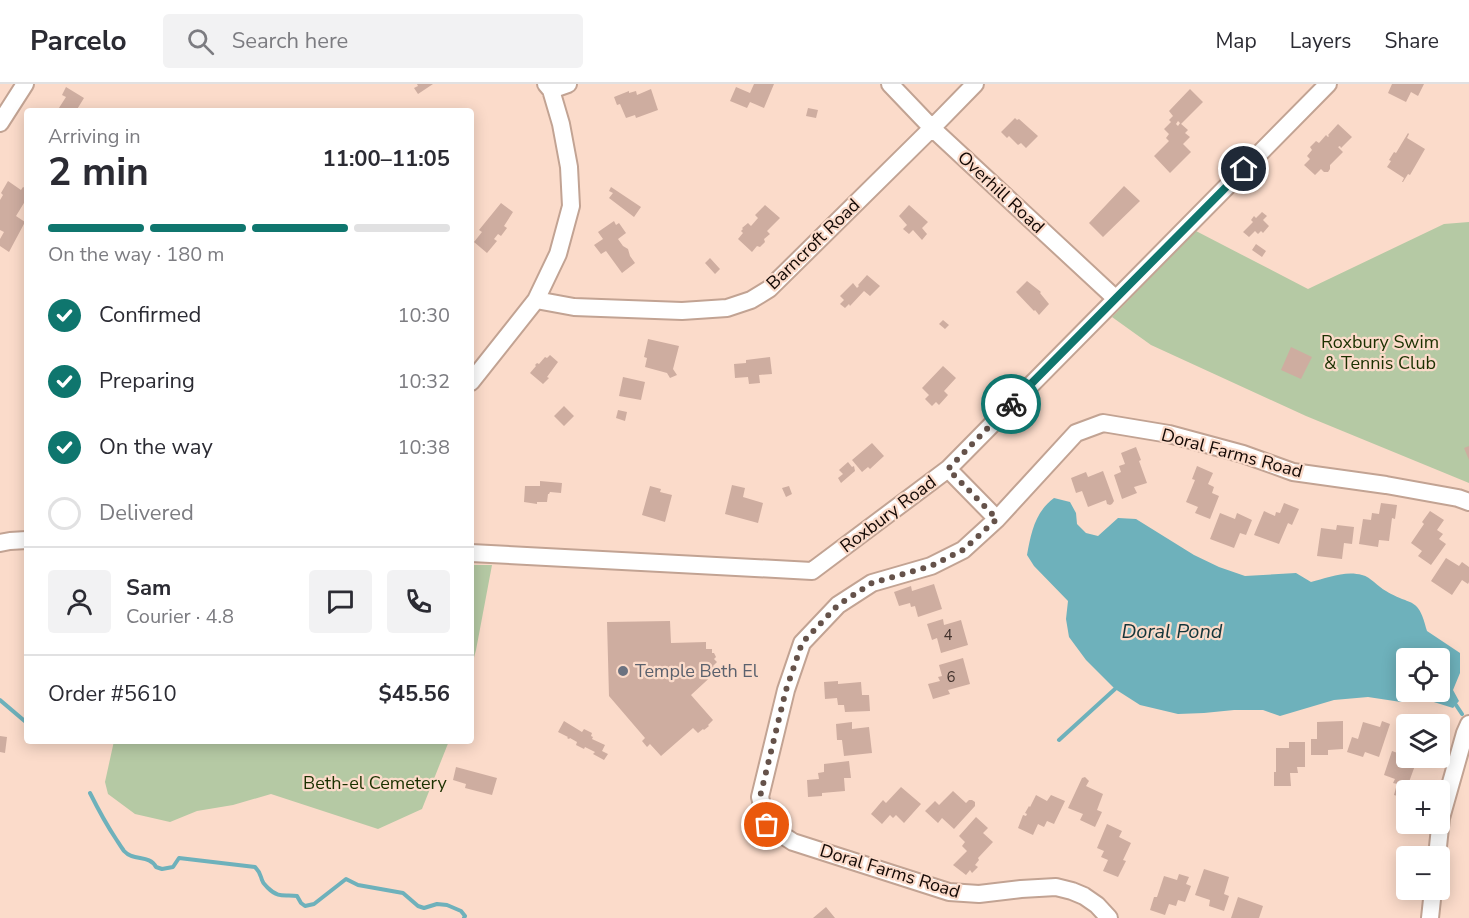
<!DOCTYPE html>
<meta charset="utf-8">
<style>
:root{--surface:#fff;--page:#f2f2f3;--text:#2b2b33;--muted:#7c7c81;--line:#e1e1e2;--accent:#0f766e}
body{margin:0;font-family:"Nunito Sans",sans-serif;background:var(--page);color:var(--text);height:100vh;display:flex;flex-direction:column;font-size:22px;white-space:nowrap}
*{box-sizing:border-box;margin:0}
p{font-size:20px;color:var(--muted)}
.icon{flex:none;width:33px;height:33px;fill:none;stroke:currentColor;stroke-width:2;stroke-linecap:round;stroke-linejoin:round}
.map{position:relative;flex:1;overflow:hidden}
.panel{position:absolute;left:24px;top:24px;width:450px;height:636px;display:flex;flex-direction:column;background:var(--surface);border-radius:6px;box-shadow:0 3px 15px #0003}
.panel>*{flex:none}
.tools{position:absolute;left:1396px;top:564px;display:grid;gap:12px}
.tools a{display:grid;place-items:center;width:54px;height:54px;border-radius:6px;background:var(--surface);box-shadow:0 3px 15px #0003;font-size:30px}
.pin{position:absolute;display:grid;place-items:center;width:51px;height:51px;color:#fff;margin:-26px;border:3px solid #fff;border-radius:50%;box-shadow:0 2px 6px #0007}
.courier{position:absolute;display:grid;place-items:center;width:60px;height:60px;margin:-30px;border:4px solid #0f766e;border-radius:50%;background:#fff;color:#222;box-shadow:0 2px 8px #0007}
.overview em{font-style:normal;font-weight:700}
.overview div{display:flex;flex-direction:column-reverse}
.overview{display:flex;align-items:center;justify-content:space-between;height:102px;padding:0 24px}
h1{font-size:39px;font-weight:700;line-height:45px}
.bar{display:grid;grid-template-columns:repeat(4,1fr);gap:9px 6px;align-content:center;height:72px;padding:0 24px}
.bar i{height:8px;border-radius:4px;background:var(--line)}
.bar .on{background:var(--accent)}
.bar p{grid-column:span 4}
.line{display:flex;align-items:center;gap:15px;padding:0 24px;border-top:2px solid var(--line)}
.line div{flex:1}
.round{display:grid;place-items:center;flex:none;width:63px;height:63px;border-radius:6px;background:var(--page)}
ol{padding:0 24px;list-style:none}
li{display:flex;align-items:center;gap:18px;height:66px}
li p{margin-inline-start:auto}
li .icon{padding:6px;border-radius:50%;background:var(--accent);color:#fff;stroke-width:4}
li:last-child{color:var(--muted)}
li i{width:33px;height:33px;border:3px solid var(--line);border-radius:50%}
header{display:flex;align-items:center;gap:36px;box-sizing:border-box;height:84px;padding:0 30px;background:var(--surface);border-bottom:2px solid var(--line)}
header strong{font-size:28px}
nav{display:flex;gap:33px;margin-inline-start:auto;font-size:21px}
.search{width:420px;height:54px;background:var(--page);display:flex;align-items:center;gap:15px;box-sizing:border-box;padding:0 21px;border-radius:6px;color:var(--muted);font-size:22px}
.map>svg:first-child{display:block}
</style>
<header>
<strong>Parcelo</strong>
<div class="search"><svg class="icon" aria-label="search" viewBox="0 0 24 24"><circle cx="10" cy="10" r="6"/><path d="M15 15l6 6"/></svg>Search here</div>
<nav><a>Map</a><a>Layers</a><a>Share</a></nav>
</header>
<div class="map">
<svg width="1469" height="834" viewBox="0 0 1469 834">
<rect width="100%" height="100%" fill="#fbdbca"/>
<!-- green -->
<path fill="#b5c9a4" d="M1469,138V399L1306,332L1151,261L1112,233L1196,147L1308,205L1444,140Z
M471,481H492L476,566L471,585Z
M114,657H449L422,725L378,745L271,710L233,721L197,727L170,738L135,730L108,710L105,698Z"/>
<!-- water -->
<path fill="#6eb1bb" fill-rule="evenodd" d="M1054,414L1070,418L1076,429L1077,440L1086,449L1098,452L1118,434L1136,435L1194,471L1219,483L1245,492L1296,489L1311,498C1326,494 1346,486 1362,491C1371,493 1378,503 1386,507C1412,523 1418,511 1427,547L1460,569V589L1453,606L1459,617L1453,624L1421,614L1401,618L1368,613L1334,616L1280,632L1263,626H1234L1204,629L1178,630L1140,621L1115,605L1086,576L1069,553L1066,535L1068,517L1034,482L1027,471C1031,449 1035,428 1054,414ZM1407,574H1440V608H1407Z"/>
<g fill="none" stroke-linecap="round" stroke-linejoin="round">
<!-- stream -->
<path stroke="#6eb1bb" stroke-width="4" d="M0,616L27,639
M1456,621L1462,630
M1059,656L1115,605
M90,709C98,725 106,740 116,755C118,758 121,763 124,767C134,778 149,770 156,783L162,785L173,783L179,774L255,783C260,788 260,790 262,796C263,800 266,802 268,804C279,815 285,810 297,812L301,819L305,822L314,820L346,795L358,801L403,809L418,822L424,824L437,820L447,821L461,827L465,832L464,834"/>
</g>
<!-- building -->
<path fill="#ceada0" d="M417,0H433L418,10L414,4L418,2Z
M754,0H774L764,24L750,18L747,24L730,17L736,3L750,9Z
M1392,0H1424L1418,12L1411,8L1406,18L1388,9Z
M66,3L84,14L76,27H57L66,13L62,11Z
M651,5L658,26L636,34L635,31L626,34L620,20L617,21L614,13L629,7V9L636,7L637,11Z
M1190,5L1203,18L1181,40L1178,37L1176,40L1178,42L1180,39L1188,46L1185,49L1190,53L1183,60L1191,68L1170,89L1154,72L1169,57L1166,54L1169,50L1164,45L1171,38L1169,36L1173,32L1169,27Z
M808,24L818,26L816,34L806,32Z
M1015,34L1017,36L1019,35L1038,52L1026,64L1021,59L1018,61L1009,52L1007,54L1001,48Z
M1338,40L1352,53L1341,64L1340,62L1338,63L1343,68L1330,81V85L1328,88H1324L1321,85L1315,91L1304,81L1310,75L1307,72L1312,66L1310,63L1316,57L1319,59L1326,51L1328,53L1329,52L1328,51Z
M1408,49L1409,50L1407,54L1425,65L1410,91L1408,90L1403,98H1402L1404,94L1387,83L1391,77L1389,76L1394,68L1396,69Z
M8,97L21,106L23,103L27,105V114L16,132L25,138L9,168L0,162V155L4,148L0,146V116L3,111L1,109Z
M1124,102L1140,117L1103,153L1089,139Z
M611,103L641,123L634,133L609,114L613,109L609,107Z
M501,119L513,128L504,142L507,144L501,152L498,150L494,155L497,157L487,169L474,158L482,148L479,146Z
M765,121L780,134L767,147L770,150L764,155L765,158L760,163L757,162L752,168L738,155L743,149L741,147L743,145L742,144L748,139L751,142L758,134L755,131Z
M909,121L928,138L922,144L927,150L922,156L913,146L909,150L903,145L907,141L899,132Z
M1262,128L1267,132L1263,136L1269,142L1263,149L1261,147L1258,150L1255,147L1249,153L1243,148L1253,138L1251,136L1254,132L1256,134Z
M614,137L616,141L619,139L626,149L618,155L623,162L628,165L630,172L635,179L622,189L606,167L601,170L594,161L603,155L598,148Z
M1256,160L1266,167L1262,173L1252,166Z
M710,174L720,185L715,190L705,179Z
M867,191L880,202L870,212L864,207L850,222L849,220L845,224L840,220L844,216L840,212L853,199L857,204L859,202L858,201Z
M1027,197L1041,208L1040,209L1049,220L1039,231L1035,226L1034,227L1016,208Z
M943,236L949,241L945,245L939,240Z
M648,255L679,262L673,285L677,291L670,294L667,289L645,283L647,274L644,273Z
M1291,263L1312,273L1301,295L1281,286Z
M550,271L558,278L547,293L549,294L543,300L530,289L536,282L535,281L537,279L539,280L545,273L547,274Z
M770,273L772,290L759,291L760,299L749,300L748,293L735,294L734,280L746,279V276Z
M943,282L956,294L944,307L948,311L939,321L936,318L932,322L925,315L929,311L922,304Z
M623,293L645,298L641,316L619,312Z
M564,322L574,332L564,342L554,332Z
M618,326L627,328L625,337L616,334Z
M872,359L884,372L870,385L868,383L862,388L852,376Z
M1469,362V376L1464,364Z
M1136,363L1141,376L1139,377L1147,399L1134,403L1137,409L1122,415L1114,391L1121,388L1119,382L1125,380L1121,369Z
M848,378L852,383L854,382L855,387L841,399L838,394L843,390L839,386Z
M1197,382L1213,389L1208,400L1214,403L1212,409L1219,412L1210,435L1195,429L1198,423L1186,418L1195,396L1192,395Z
M1103,387L1114,417L1112,420L1110,421L1107,420L1106,416L1088,423L1082,407L1076,409L1071,394L1086,388L1088,393Z
M540,397L562,399L561,409L550,408L549,410H548L547,418H537V420L524,418L525,402H540Z
M732,401L745,404L743,413L763,419L758,439L725,430Z
M650,402L661,405L660,408L672,411L665,438L642,431Z
M789,402L792,410L786,413L782,404Z
M1284,419L1299,425L1292,441L1288,439L1279,460L1254,451L1264,427L1275,432L1276,428L1280,429Z
M1381,419L1397,421L1395,435L1392,434L1389,457L1379,456L1378,463L1359,460L1363,435L1371,436L1372,429L1379,430Z
M1430,427L1444,436L1437,446L1443,450L1439,455L1446,460L1431,481L1418,472L1422,467L1411,459L1424,440L1422,438Z
M1220,429L1235,435L1237,429L1252,436L1246,451L1240,449L1234,464L1210,455Z
M1337,441L1354,443L1352,460L1344,459L1342,475L1317,472L1321,444L1336,446Z
M1446,474L1459,482L1462,478L1469,483V498L1468,500L1462,496L1452,511L1431,497Z
M934,500L942,525L918,533L915,522L911,523L910,519L899,522L894,508L911,502L912,507Z
M943,535L944,541L961,536L968,561L941,569L937,554L932,556L927,540Z
M670,537L671,559L706,558V565H712V569H714L716,573L714,575L717,578L713,582L717,587L691,611L713,636L708,641L709,642L704,646L703,645L698,649L693,644L661,672L650,660L647,663L642,657L645,654L609,612L607,538Z
M963,574L970,600L948,606L950,610L933,615L928,600L940,597L938,593L942,592L939,581Z
M838,597V600L861,598L862,611H869L870,627L845,628L844,621H838L837,614L825,615L824,598Z
M564,637L582,648L584,645L592,649L591,652L593,653L592,655L605,661L602,667L608,670L604,676L593,670L595,668L585,663L584,665L576,661L577,658L570,654L569,655L567,654L568,653L558,648Z
M1343,637V665L1328,666V671H1311V655H1317V638Z
M1382,637L1390,640L1379,673L1365,668L1363,673L1347,668L1352,653L1358,655L1363,638L1380,643Z
M852,638V645L869,643L872,669L844,672L842,656H837L836,640Z
M0,652L7,653L5,669L0,668Z
M1289,658H1305V683H1297L1298,689H1290L1291,702H1274V688H1276V664H1289Z
M1392,667L1417,676L1409,698L1414,699L1411,706H1407V715L1394,711L1397,700L1393,699L1395,695L1384,691Z
M849,677L851,694H844L845,707L822,709V712L808,713L807,696L819,695L818,689L824,688V680Z
M456,683L497,694L492,711L465,704L466,700L453,696Z
M1085,693L1089,697L1086,702L1103,710L1097,726L1102,728L1095,743L1080,736L1083,730L1068,724L1082,694Z
M901,703L921,720L904,739L896,731L893,734L890,731L882,740L871,730L883,716L886,719Z
M953,707L966,719L969,716H972L975,718V722L954,745L942,734L938,739L925,727L935,717L939,721Z
M1036,711L1047,717L1051,711L1065,717L1054,740L1047,737L1044,743L1038,740L1033,751L1018,744L1023,731L1026,732L1027,730L1025,729L1029,722L1030,723Z
M976,733L988,744L983,749L993,758L978,774L979,776L975,781L978,783L972,789L970,786L966,791L953,781L967,767L962,762L965,758L959,752Z
M1107,740L1122,747L1119,753L1131,759L1123,776L1126,777L1118,793L1103,787L1108,776L1101,773L1104,767L1097,764Z
M1204,785L1229,793L1224,810L1229,812L1224,827L1209,822L1210,816L1195,811Z
M1179,790L1189,793L1186,800L1191,802L1185,818L1178,816L1176,822L1169,820L1165,831L1150,826L1154,813H1157L1164,792L1177,796Z
M1238,813L1263,822L1259,834H1231Z
M826,823L835,834H813Z"/>
<g fill="none" stroke-linecap="round" stroke-linejoin="round">
<defs>
<path id="minor" d="M890,0L932,44L1115,214
M551,6L568,0
M0,39L25,0
M536,216L574,223L682,227L727,224L751,216L769,205L932,44L975,0
M471,298L536,216L558,170L571,122L569,83L561,40L551,6L546,0
M948,385L997,435
M0,459L10,457L27,456
M471,469L812,487L948,385L1328,0
M1437,772L1441,734L1465,649L1469,640
M1109,834L1097,821L1084,812L1072,807L1056,803L1021,805L979,810L949,808L793,758L767,741L760,713L786,606L802,559L838,521L872,499L931,482L963,466L997,435L1076,349L1103,339L1169,350L1243,370L1293,388L1386,401L1458,414L1469,418
M1430,834L1433,806"/>
</defs>
<!-- minor casing -->
<use href="#minor" stroke="#c2a393" stroke-width="20"/>
<!-- minor -->
<use href="#minor" stroke="#fff" stroke-width="16"/>
</g>
<g fill="none" stroke-linecap="round" stroke-linejoin="round">
<!-- done -->
<path stroke="#65524a" stroke-width="6" stroke-dasharray="0 10.8" d="M767,741L760,713L786,606L802,559L838,521L872,499L931,482L963,466L997,435L948,385L1011,320"/>
<!-- route -->
<path stroke="#0f766e" stroke-width="8" d="M1011,320L1244,85"/>
</g>
<!-- markers -->
<circle fill="#6b7280" stroke="#fbdbca" stroke-width="2" cx="623" cy="587" r="6"/>
<g text-anchor="middle" stroke-width="4.5" stroke-linejoin="round" paint-order="stroke">
<!-- number labels -->
<g font-size="15" fill="#42322c">
<text x="948" y="556">4</text>
<text x="951" y="598">6</text>
</g>
<!-- street labels -->
<g font-size="18" fill="#140905" stroke="#fbdbca">
<text transform="translate(1001 108) rotate(43)" y="6">Overhill Road</text>
<text transform="translate(813 160) rotate(-44)" y="6">Barncroft Road</text>
<text transform="translate(1232 369) rotate(15)" y="6">Doral Farms Road</text>
<text transform="translate(888 430) rotate(-37)" y="6">Roxbury Road</text>
<text transform="translate(890 787) rotate(17)" y="6">Doral Farms Road</text>
</g>
<!-- park labels -->
<g font-size="18" fill="#1b3100" stroke="#fbdbca">
<text x="1380" y="264">Roxbury Swim<tspan x="1380" dy="21">&amp; Tennis Club</tspan></text>
<text x="375" y="705">Beth-el Cemetery</text>
</g>
<!-- worship labels -->
<g font-size="18" fill="#5b616d" stroke="#fbdbca" text-anchor="start">
<text x="635" y="593">Temple Beth El</text>
</g>
<!-- water labels -->
<g font-size="20" font-style="italic" fill="#13353a" stroke="#fbdbca">
<text x="1172" y="554">Doral Pond</text>
</g>
</g>
</svg>
<div class="tools">
<a><svg class="icon" aria-label="locate" viewBox="0 0 24 24"><circle cx="12" cy="12" r="6"/><path d="M12 2v4M12 18v4M2 12h4M18 12h4"/></svg></a>
<a><svg class="icon" aria-label="layers" viewBox="0 0 24 24"><path d="M12 4l9 5-9 5-9-5zM3 14l9 5 9-5"/></svg></a>
<a>+</a>
<a>−</a>
</div>
<div class="pin" style="left:767px;top:741px;background:#ea580c"><svg class="icon" aria-label="bag" viewBox="0 0 24 24"><path d="M5 8h14l-1 12H6zM9 8a3 3 0 0 1 6 0"/></svg></div>
<div class="pin" style="left:1244px;top:85px;background:#1f2937"><svg class="icon" aria-label="home" viewBox="0 0 24 24"><path d="M3 11l9-7 9 7M6 9v11h12V9"/></svg></div>
<div class="courier" style="left:1011px;top:320px"><svg class="icon" aria-label="bike" viewBox="0 0 24 24"><circle cx="6" cy="16" r="4"/><circle cx="18" cy="16" r="4"/><path d="M6 16l4-8h5l3 8M10 8l3 8H6M13 5h3"/></svg></div>
<section class="panel">
<div class="overview"><div><h1>2 min</h1><p>Arriving in</p></div><em>11:00–11:05</em></div>
<div class="bar"><i class="on"></i><i class="on"></i><i class="on"></i><i></i><p>On the way · 180 m</p></div>
<ol>
<li><svg class="icon" aria-label="check" viewBox="0 0 24 24"><path d="M5 12l5 5 9-10"/></svg>Confirmed<p>10:30</p></li>
<li><svg class="icon" aria-label="check" viewBox="0 0 24 24"><path d="M5 12l5 5 9-10"/></svg>Preparing<p>10:32</p></li>
<li><svg class="icon" aria-label="check" viewBox="0 0 24 24"><path d="M5 12l5 5 9-10"/></svg>On the way<p>10:38</p></li>
<li><i></i>Delivered</li>
</ol>
<div class="line" style="height:108px"><a class="round"><svg class="icon" aria-label="person" viewBox="0 0 24 24"><circle cx="12" cy="8" r="4"/><path d="M4 21q1-7 8-7t8 7"/></svg></a><div><b>Sam</b><p>Courier · 4.8</p></div><a class="round"><svg class="icon" aria-label="chat" viewBox="0 0 24 24"><path d="M4 5h16v11H9l-5 4z"/></svg></a><a class="round"><svg class="icon" aria-label="phone" viewBox="0 0 24 24"><path d="M5 4h4l2 5-3 2q2 4 5 5l2-3 5 2v4C11 20 4 13 5 4z"/></svg></a></div>
<div class="line" style="height:78px"><div>Order #5610</div><b>$45.56</b></div>
</section>
</div>
